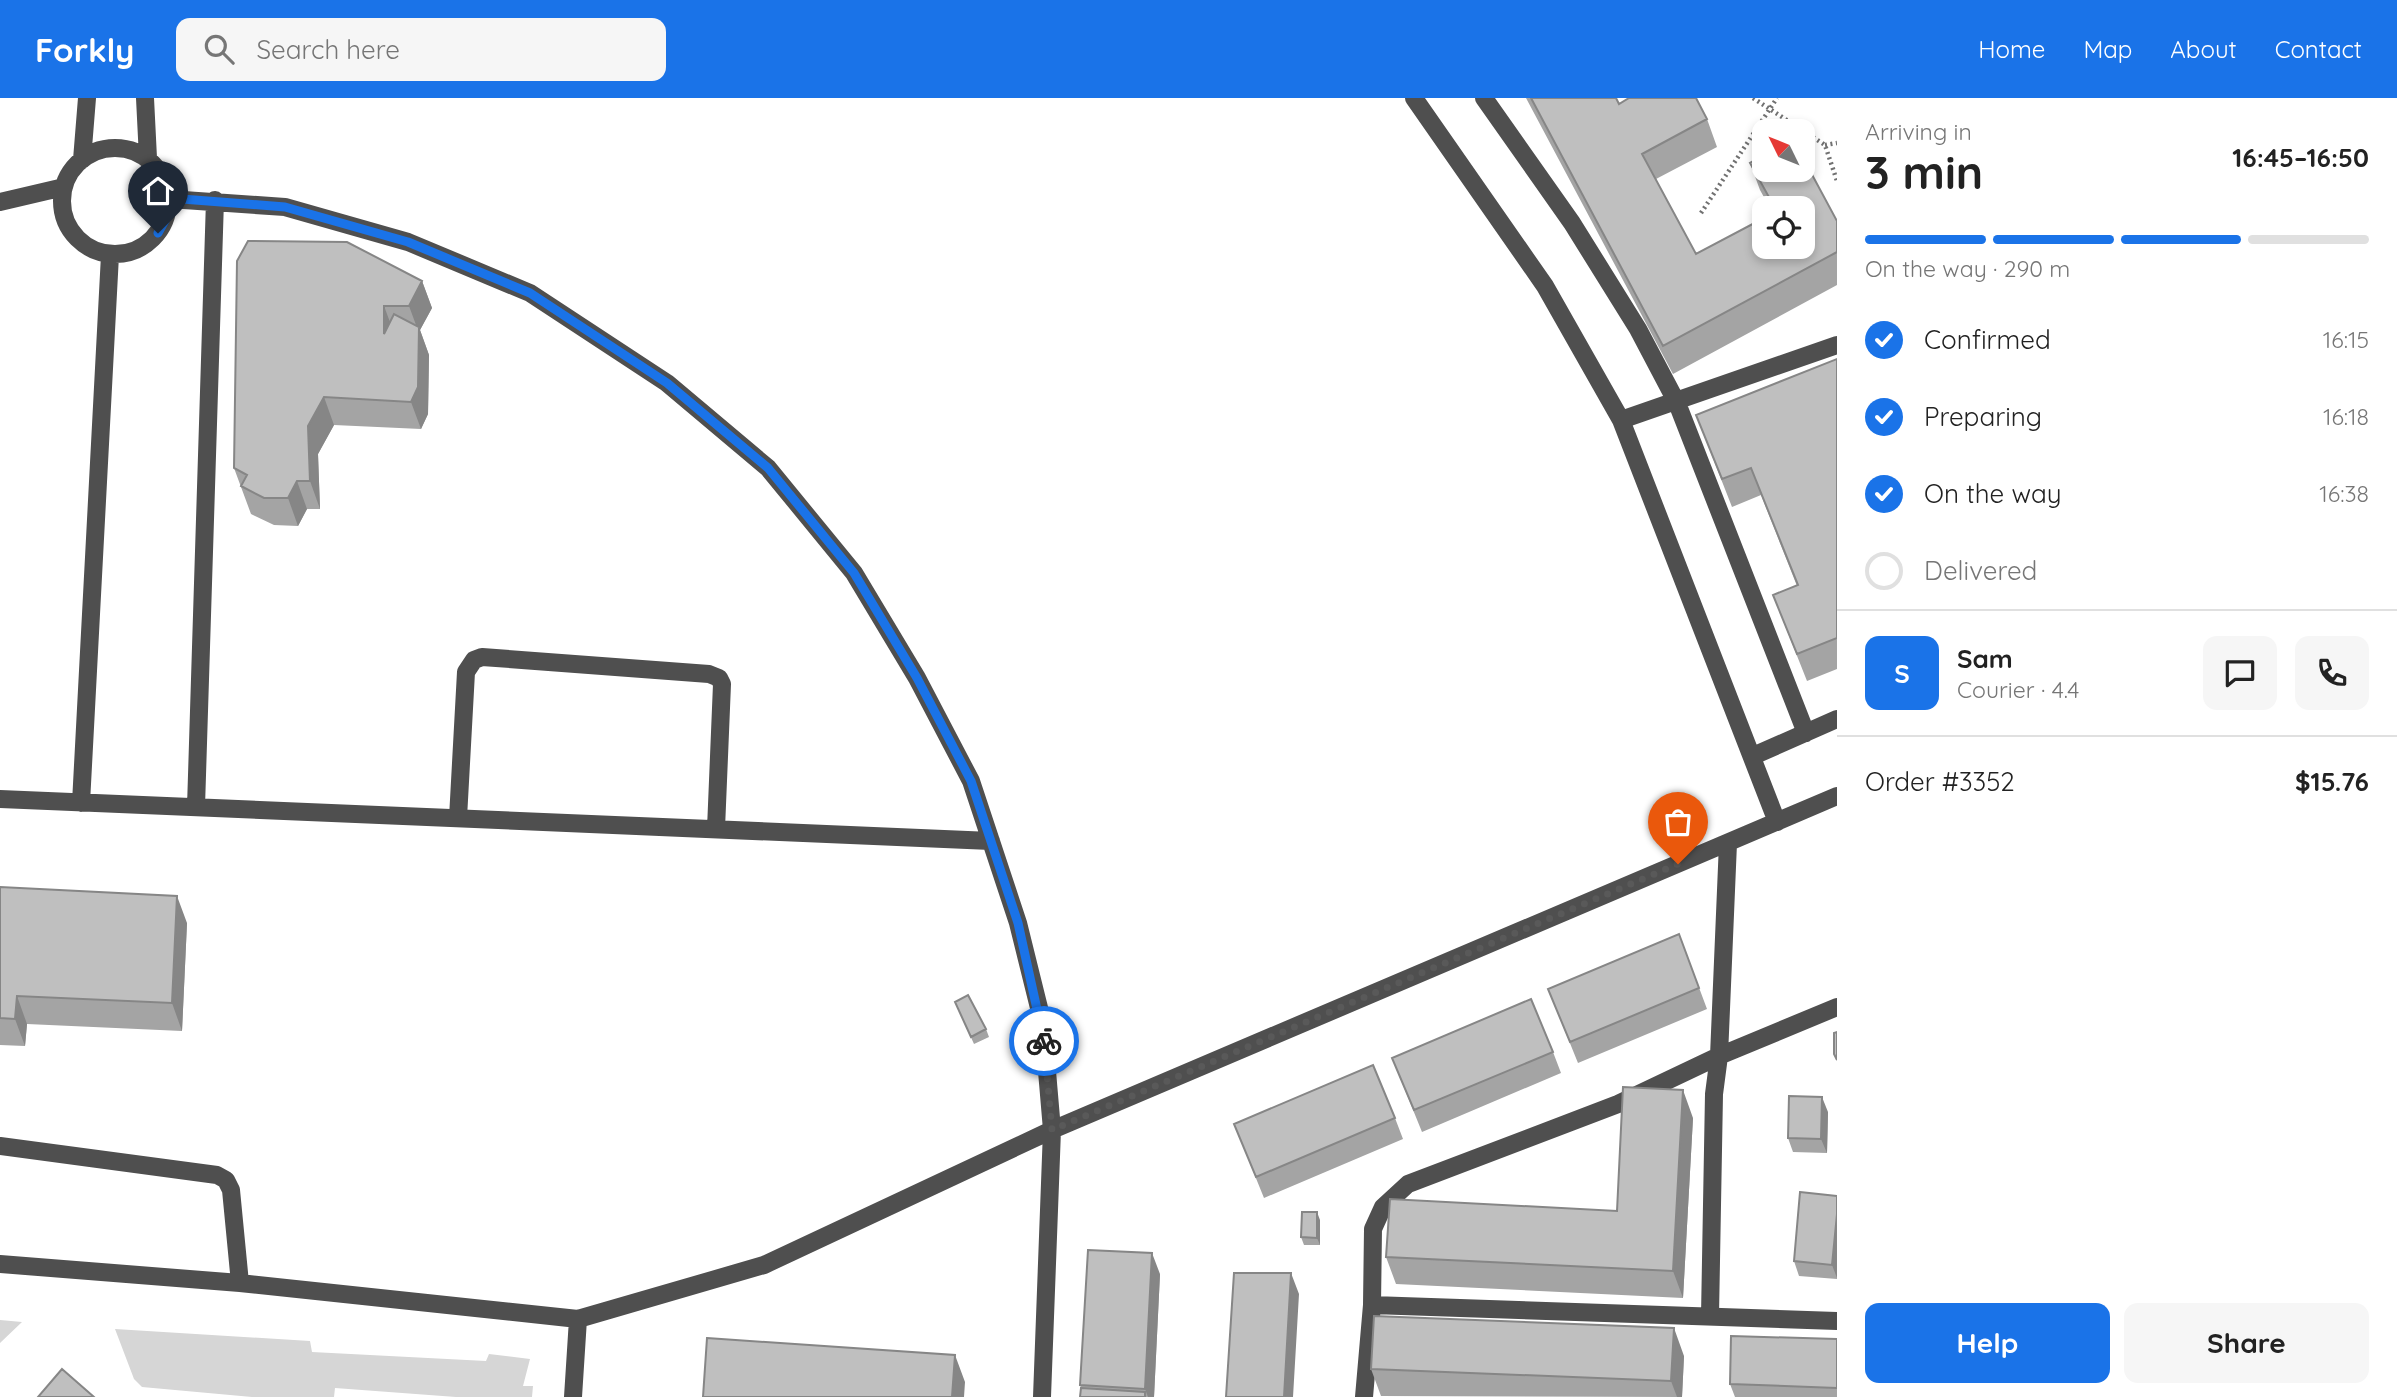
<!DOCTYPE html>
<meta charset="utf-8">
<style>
:root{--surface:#fff;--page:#f6f6f6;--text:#222;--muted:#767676;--line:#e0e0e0;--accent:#1a73e8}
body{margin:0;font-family:Quicksand,sans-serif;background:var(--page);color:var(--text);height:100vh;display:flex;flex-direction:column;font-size:26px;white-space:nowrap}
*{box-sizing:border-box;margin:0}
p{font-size:23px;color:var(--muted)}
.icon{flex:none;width:38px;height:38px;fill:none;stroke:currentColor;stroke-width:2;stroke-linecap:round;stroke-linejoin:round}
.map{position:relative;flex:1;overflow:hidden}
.side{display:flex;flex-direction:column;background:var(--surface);width:560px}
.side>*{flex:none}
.needle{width:46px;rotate:313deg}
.tools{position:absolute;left:1752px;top:21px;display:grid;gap:14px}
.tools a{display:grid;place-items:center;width:63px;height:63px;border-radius:14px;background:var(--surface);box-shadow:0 4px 10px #0003;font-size:35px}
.pin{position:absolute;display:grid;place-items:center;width:60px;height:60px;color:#fff;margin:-72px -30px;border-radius:50% 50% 50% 0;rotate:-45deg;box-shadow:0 0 7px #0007}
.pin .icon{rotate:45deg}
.courier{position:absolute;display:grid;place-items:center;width:70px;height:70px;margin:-35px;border:5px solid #1a73e8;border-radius:50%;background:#fff;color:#222;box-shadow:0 2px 9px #0007}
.summary em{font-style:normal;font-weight:700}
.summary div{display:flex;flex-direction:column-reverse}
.summary{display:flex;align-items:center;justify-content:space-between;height:119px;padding:0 28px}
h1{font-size:46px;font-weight:700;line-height:52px}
.bar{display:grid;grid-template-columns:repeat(4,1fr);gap:10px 7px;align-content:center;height:84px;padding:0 28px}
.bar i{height:9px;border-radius:5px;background:var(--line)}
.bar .on{background:var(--accent)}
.bar p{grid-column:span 4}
.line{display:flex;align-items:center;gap:18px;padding:0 28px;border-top:2px solid var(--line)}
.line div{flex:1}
.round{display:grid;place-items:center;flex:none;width:74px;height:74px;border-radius:14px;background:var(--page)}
ol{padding:0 28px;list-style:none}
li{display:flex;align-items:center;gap:21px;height:77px}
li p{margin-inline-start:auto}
li .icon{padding:7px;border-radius:50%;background:var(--accent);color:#fff;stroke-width:4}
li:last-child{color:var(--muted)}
li i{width:38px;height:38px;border:4px solid var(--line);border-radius:50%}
.button{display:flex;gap:14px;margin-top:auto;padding:14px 28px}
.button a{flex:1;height:80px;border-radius:14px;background:var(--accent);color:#fff;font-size:28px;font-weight:700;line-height:80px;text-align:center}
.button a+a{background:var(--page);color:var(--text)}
header{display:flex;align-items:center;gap:42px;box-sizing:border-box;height:98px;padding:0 35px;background:var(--accent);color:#fff}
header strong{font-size:33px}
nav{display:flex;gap:38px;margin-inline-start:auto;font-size:24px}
.search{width:490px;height:63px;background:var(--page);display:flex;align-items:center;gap:18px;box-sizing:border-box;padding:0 24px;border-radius:14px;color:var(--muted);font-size:26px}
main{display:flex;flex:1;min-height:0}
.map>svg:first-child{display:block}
</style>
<header>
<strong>Forkly</strong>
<div class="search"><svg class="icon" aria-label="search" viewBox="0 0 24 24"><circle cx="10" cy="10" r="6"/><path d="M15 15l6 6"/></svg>Search here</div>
<nav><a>Home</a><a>Map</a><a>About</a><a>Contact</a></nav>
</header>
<main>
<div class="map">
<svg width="1837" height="1299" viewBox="0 0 1837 1299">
<rect width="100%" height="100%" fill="#fff"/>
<!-- green -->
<path fill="#d6d6d6" d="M0,1222L22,1224L0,1245Z
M115,1231L310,1243L312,1254L486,1263L489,1256L530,1261L523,1288H533L532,1299H456L335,1290L334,1299H252L142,1289L134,1281Z"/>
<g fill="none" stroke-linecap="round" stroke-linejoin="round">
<!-- path -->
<path stroke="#717171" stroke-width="4.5" stroke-dasharray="2 3.5" stroke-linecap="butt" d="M1753,0L1825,47L1837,83
M1825,47L1837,45
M1701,115L1777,0"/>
<!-- minor -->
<path stroke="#4f4f4f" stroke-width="18" d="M145,0L148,60
M1414,0L1545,188L1621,322L1777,724
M1484,0L1572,125L1638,231L1677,305L1806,635
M62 103a53 53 0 1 1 106 0a53 53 0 1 1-106 0Z
M82,62L87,0
M169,101L285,109L408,144L530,195L667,285L768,370L854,475L917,580L971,683L1018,825L1043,926L1052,1032L1042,1299
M0,104L64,89
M1621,322L1837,247
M1753,658L1837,621
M0,701L991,743
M81,705L110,157
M196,709L215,102
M458,720L466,574L474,562L482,559L709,576L719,580L722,586L716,731
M1728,745L1719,958L1837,909
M0,1048L217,1077L226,1082L231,1092L240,1185
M0,1166L240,1185L578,1221L764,1167L1052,1032L1837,698
M1372,1207L1837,1223
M573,1299L578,1221
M1364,1299L1372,1207L1373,1131L1383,1109L1408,1086L1618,1006L1719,958L1714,996L1710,1218"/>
</g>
<!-- wall -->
<path fill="#a4a4a4" d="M1526,0H1616L1619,6L1707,21L1717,49L1656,81L1696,156L1802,110H1770L1760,92L1750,65L1837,123V187L1673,276Z
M237,163L422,183L432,210L420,232L429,257L428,316L421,331L334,327L318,356L320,411H307L298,428L274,427L251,416L234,370Z
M1837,261V571L1807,583L1773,497L1797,488L1761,397L1732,409L1696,317Z
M0,789L187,825L182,933L27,926L25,948L0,947Z
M1679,836L1707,911L1578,965L1548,891Z
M955,904L986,931L989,939L974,946Z
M1553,954L1561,975L1422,1034L1392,960Z
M1828,1014L1827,1055L1793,1054L1788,1040Z
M1395,1020L1403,1041L1264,1100L1234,1026Z
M1693,1020L1683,1200L1396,1186L1386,1159L1617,1113Z
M1837,1098V1181L1799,1178L1794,1163Z
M1320,1122V1147H1304L1301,1139Z
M1160,1176L1154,1299H1080L1081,1290L1080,1287Z
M1837,1241V1299H1735L1730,1286Z
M1684,1258L1682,1299L1381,1298L1371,1271Z"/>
<!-- shaded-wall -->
<path fill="#868686" d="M422,183L432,210L420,232L429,257L428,316L421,331L411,304L419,235L409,208Z
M384,208L394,235L384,236Z
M324,299L334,327L318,356L320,411L310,383L308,328Z
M297,383L307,411L298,428L288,400Z
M177,798L187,825L182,933L172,905Z
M17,898L27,926L25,948L15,921Z
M1683,992L1693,1020L1683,1200L1673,1173Z
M1822,999L1828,1014L1827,1055L1821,1041Z
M1317,1114L1320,1122V1147L1317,1140Z
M1837,1116V1180L1832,1167Z
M1152,1155L1160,1176L1154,1299H1148L1145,1291Z
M1291,1175L1299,1196L1293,1299H1284Z
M1674,1230L1684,1258L1682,1299H1677L1671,1283Z
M955,1257L965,1284L964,1299H952Z"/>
<!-- building -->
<path fill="#bfbfbf" stroke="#868686" stroke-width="2" d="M1531,0H1616L1619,6L1629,0H1696L1707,21L1642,56L1696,156L1764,120V149H1802V110H1775L1750,65L1764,57V72H1802V58L1837,123V154L1663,248Z
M248,143L347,144L422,183L409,208H384V236L394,216L419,229L418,289L411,304L324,299L308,328L310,383H297L288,400H264L241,388L247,377L234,370L237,163Z
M1837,261V540L1797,556L1773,497L1798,487L1751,370L1722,381L1696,317Z
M0,789L177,798L172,905L17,898L15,921L0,920Z
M1679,836L1699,890L1570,944L1548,891Z
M968,897L986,931L971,939L955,904Z
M1531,901L1553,954L1414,1012L1392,960Z
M1837,934V962L1834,956V935Z
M1373,967L1395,1020L1256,1079L1234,1026Z
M1623,989L1683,992L1673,1173L1386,1159L1390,1101L1617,1113Z
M1789,998L1822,999L1821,1041L1788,1040Z
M1800,1094L1837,1098V1116L1832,1167L1794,1163Z
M1302,1114H1317V1140L1301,1139Z
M1088,1152L1152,1155L1145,1291L1080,1287Z
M1234,1175H1291L1284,1299H1226Z
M1374,1218L1674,1230L1671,1283L1371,1271Z
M1731,1238L1837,1241V1290L1730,1286Z
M707,1240L955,1257L952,1299H703Z
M62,1271L94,1299H38Z
M1081,1290L1145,1294V1299H1080Z"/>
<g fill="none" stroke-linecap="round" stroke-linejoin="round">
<!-- done -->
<path stroke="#595959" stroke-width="7" stroke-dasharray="0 12.6" d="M1044,943L1052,1032L1678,766"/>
<!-- route -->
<path stroke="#1a73e8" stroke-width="9" d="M158,135L167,119L169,100L285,109L408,144L530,195L667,285L768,370L854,475L917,580L971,683L1018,825L1044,943"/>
</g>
</svg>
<div class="tools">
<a><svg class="needle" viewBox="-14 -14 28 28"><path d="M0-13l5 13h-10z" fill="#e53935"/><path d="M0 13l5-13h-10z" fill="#767676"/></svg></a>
<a><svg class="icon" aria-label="locate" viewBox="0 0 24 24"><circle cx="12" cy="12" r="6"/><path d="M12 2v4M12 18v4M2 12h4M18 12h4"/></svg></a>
</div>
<div class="pin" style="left:1678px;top:766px;background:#ea580c"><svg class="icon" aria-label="bag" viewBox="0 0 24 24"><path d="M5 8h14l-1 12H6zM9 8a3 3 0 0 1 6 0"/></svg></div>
<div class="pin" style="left:158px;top:135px;background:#1f2937"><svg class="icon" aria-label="home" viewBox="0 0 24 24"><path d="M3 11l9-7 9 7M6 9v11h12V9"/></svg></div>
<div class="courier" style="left:1044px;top:943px"><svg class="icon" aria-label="bike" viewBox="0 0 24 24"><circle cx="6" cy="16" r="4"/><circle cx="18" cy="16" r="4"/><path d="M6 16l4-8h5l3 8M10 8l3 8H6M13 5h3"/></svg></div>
</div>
<section class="side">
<div class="summary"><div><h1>3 min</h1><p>Arriving in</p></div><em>16:45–16:50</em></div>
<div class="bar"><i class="on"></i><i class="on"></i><i class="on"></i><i></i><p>On the way · 290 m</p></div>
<ol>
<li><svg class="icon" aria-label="check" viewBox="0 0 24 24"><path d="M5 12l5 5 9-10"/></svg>Confirmed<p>16:15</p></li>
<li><svg class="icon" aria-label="check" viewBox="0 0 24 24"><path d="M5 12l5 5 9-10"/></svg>Preparing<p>16:18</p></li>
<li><svg class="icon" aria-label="check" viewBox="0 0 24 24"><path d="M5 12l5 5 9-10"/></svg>On the way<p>16:38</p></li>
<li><i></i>Delivered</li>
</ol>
<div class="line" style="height:126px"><b class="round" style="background:var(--accent);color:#fff">S</b><div><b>Sam</b><p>Courier · 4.4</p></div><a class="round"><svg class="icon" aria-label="chat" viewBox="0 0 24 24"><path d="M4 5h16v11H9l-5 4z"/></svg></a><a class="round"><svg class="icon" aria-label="phone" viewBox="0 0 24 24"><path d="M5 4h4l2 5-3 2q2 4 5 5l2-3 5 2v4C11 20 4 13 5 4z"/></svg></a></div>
<div class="line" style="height:91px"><div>Order #3352</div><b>$15.76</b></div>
<div class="button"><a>Help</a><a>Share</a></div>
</section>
</main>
